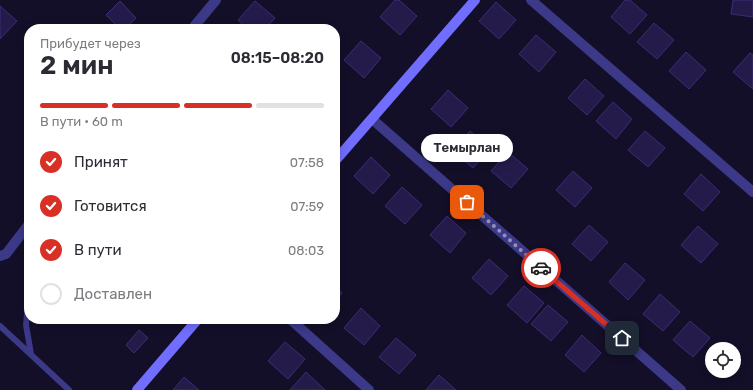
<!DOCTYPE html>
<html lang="ru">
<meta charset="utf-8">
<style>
:root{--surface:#fff;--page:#f2f2f3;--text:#2b2b33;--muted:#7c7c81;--line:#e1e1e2;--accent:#d93025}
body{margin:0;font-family:Rubik,sans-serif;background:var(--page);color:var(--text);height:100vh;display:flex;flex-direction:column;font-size:15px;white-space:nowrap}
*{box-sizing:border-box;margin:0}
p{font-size:13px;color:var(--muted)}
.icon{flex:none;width:22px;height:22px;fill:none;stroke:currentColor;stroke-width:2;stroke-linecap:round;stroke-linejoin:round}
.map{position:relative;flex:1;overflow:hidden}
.side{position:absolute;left:24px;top:24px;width:316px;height:300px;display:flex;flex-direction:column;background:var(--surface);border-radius:16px;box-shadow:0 2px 10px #0003}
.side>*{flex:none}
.fabs{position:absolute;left:705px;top:342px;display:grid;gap:8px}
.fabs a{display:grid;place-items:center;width:36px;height:36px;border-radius:50%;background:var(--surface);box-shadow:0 2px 10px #0003;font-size:20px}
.pin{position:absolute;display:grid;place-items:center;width:34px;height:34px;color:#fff;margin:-17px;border-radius:8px;box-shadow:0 2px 6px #0006}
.courier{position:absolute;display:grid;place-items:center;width:40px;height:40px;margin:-20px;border:3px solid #d93025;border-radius:50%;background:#fff;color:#222;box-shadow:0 1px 5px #0007}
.bubble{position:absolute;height:28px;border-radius:14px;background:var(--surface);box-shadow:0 2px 10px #0003;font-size:13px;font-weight:600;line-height:28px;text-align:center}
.head em{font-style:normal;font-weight:600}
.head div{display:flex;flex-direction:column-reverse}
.head{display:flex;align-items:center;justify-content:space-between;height:68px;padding:0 16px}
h1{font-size:26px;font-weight:600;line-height:30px}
.bar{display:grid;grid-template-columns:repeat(4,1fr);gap:6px 4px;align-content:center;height:48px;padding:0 16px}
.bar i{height:5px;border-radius:3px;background:var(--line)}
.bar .active{background:var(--accent)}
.bar p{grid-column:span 4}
ol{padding:0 16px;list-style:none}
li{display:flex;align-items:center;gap:12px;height:44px}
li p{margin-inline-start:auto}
li .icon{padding:4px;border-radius:50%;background:var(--accent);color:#fff;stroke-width:4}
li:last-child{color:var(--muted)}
li i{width:22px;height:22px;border:2px solid var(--line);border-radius:50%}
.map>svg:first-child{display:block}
</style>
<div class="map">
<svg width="753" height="390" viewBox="0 0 753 390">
<rect width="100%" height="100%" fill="#140f29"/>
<!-- building -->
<path fill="#241b4a" stroke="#3b2d77" d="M395,0H399L417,16L400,35L380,17Z
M625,0H630L647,15L630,34L611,17Z
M733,0H753V17L731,14Z
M120,1L136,18L125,29H120L106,15Z
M255,1L275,18L265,29H248L238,20Z
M496,2L516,20L499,39L479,21Z
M0,6L17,21L0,39Z
M654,23L674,40L657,59L637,42Z
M536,35L556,52L539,72L519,54Z
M361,41L381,58L364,78L344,60Z
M686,52L706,70L689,89L669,71Z
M750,53L753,55V89L733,72Z
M585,79L604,96L587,115L568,98Z
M448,90L468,108L451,127L431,109Z
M613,102L632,119L616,139L596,121Z
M470,131L490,149L473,168L453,151Z
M645,131L665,148L648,167L628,150Z
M508,152L528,169L511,188L491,171Z
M371,157L390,175L373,194L354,176Z
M573,171L592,188L575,207L556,190Z
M701,174L720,192L703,211L684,194Z
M402,187L422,205L405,224L385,206Z
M447,216L466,233L450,253L430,235Z
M589,225L608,242L591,261L572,244Z
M698,226L718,244L701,263L681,245Z
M489,259L508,276L491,295L472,278Z
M625,263L645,280L628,300L609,282Z
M335,286L342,293L335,301Z
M524,286L544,303L527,323L507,305Z
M660,294L680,312L663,331L643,314Z
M548,305L568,322L551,341L531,324Z
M361,308L380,326L364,345L344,328Z
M690,321L710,338L693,357L673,340Z
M139,330L148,338L134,353L126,345Z
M582,335L601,353L584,372L565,355Z
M396,338L416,355L399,374L379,357Z
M285,342L305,359L288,379L268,361Z
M306,372L325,390H290Z
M439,375L456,390H426Z
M184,377L199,390H173Z"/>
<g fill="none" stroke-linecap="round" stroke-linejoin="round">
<!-- lane -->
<path stroke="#3c3989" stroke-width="6" d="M29,294L26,325L31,354
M0,326L69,390"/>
<!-- street -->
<path stroke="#3c3989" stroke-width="10" d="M531,0L753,192
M192,29L216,0
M372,119L681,390
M0,256L6,254L29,224
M290,319L369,390"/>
<!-- secondary -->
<path stroke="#716eff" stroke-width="10" d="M335,161L475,0
M137,390L198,319"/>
</g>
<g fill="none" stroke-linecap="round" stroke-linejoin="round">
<!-- done -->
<path stroke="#9691b4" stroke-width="4" stroke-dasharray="0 7.2" d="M467,202L541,268"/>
<!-- route -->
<path stroke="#d93025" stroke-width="5" d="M541,268L622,338"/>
</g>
</svg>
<div class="fabs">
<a><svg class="icon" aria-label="locate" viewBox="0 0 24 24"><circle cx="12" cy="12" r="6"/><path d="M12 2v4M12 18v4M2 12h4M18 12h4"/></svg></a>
</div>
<div class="pin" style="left:467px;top:202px;background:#ea580c"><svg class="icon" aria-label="bag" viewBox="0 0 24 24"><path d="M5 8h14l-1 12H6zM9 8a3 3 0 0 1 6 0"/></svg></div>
<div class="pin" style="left:622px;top:338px;background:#1f2937"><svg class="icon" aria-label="home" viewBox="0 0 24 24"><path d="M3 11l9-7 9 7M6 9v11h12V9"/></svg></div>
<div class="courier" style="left:541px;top:268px"><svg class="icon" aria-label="car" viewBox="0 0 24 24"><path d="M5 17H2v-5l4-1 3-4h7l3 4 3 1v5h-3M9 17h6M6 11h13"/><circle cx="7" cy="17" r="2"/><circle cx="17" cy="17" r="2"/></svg></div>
<div class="bubble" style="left:421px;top:134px;width:92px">Темырлан</div>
<section class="side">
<div class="head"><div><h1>2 мин</h1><p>Прибудет через</p></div><em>08:15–08:20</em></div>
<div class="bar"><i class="active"></i><i class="active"></i><i class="active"></i><i></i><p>В пути · 60 m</p></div>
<ol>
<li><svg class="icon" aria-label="check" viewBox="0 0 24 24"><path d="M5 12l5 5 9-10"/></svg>Принят<p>07:58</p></li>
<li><svg class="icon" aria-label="check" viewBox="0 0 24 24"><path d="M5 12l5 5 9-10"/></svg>Готовится<p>07:59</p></li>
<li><svg class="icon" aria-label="check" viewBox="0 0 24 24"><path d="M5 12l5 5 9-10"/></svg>В пути<p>08:03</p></li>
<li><i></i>Доставлен</li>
</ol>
</section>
</div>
